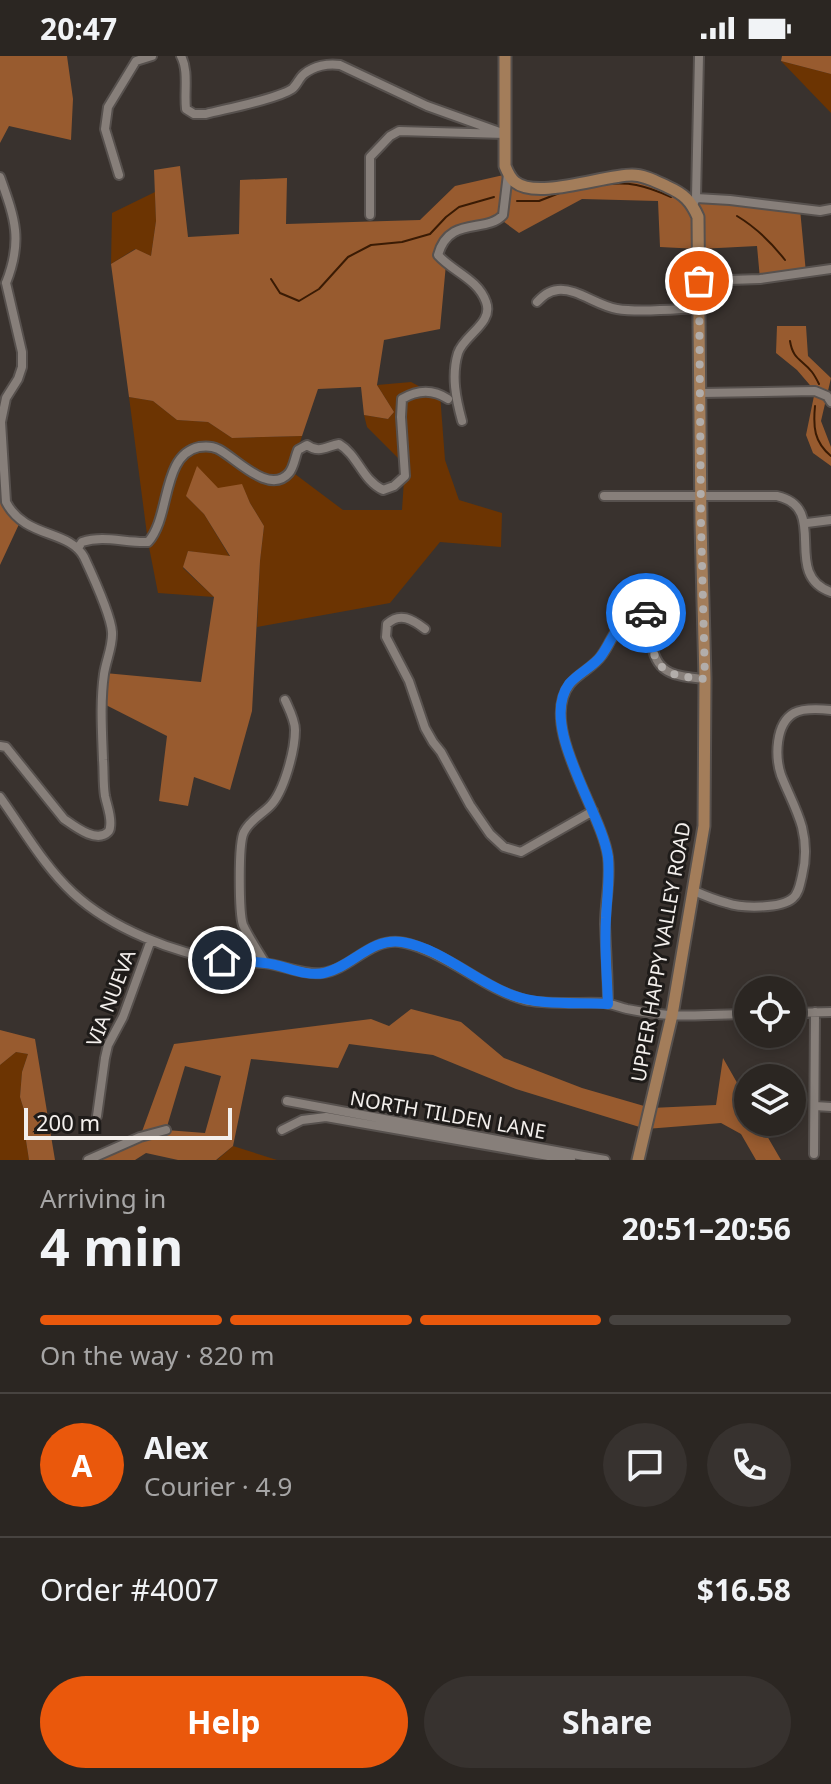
<!DOCTYPE html>
<meta charset="utf-8">
<style>
:root{--surface:#2b2622;--page:#37322f;--text:#f1f3f6;--muted:#a6a5a5;--line:#474340;--accent:#ea580c}
body{margin:0;font-family:"Noto Sans",sans-serif;background:var(--page);color:var(--text);height:100vh;display:flex;flex-direction:column;font-size:30px;white-space:nowrap}
*{box-sizing:border-box;margin:0}
p{font-size:26px;color:var(--muted)}
.icon{flex:none;width:44px;height:44px;fill:none;stroke:currentColor;stroke-width:2;stroke-linecap:round;stroke-linejoin:round}
.map{position:relative;height:1104px;overflow:hidden}
.details{display:flex;flex-direction:column;background:var(--surface);flex:1}
.details>*{flex:none}
.controls{position:absolute;left:734px;top:920px;display:grid;gap:16px}
.controls a{display:grid;place-items:center;width:72px;height:72px;border-radius:50%;background:var(--surface);box-shadow:0 4px 12px #0003,0 0 0 2px var(--line);font-size:40px}
.scale{position:absolute;left:24px;bottom:20px;width:208px;box-sizing:border-box;padding-left:8px;border:4px solid #f3efec;border-top:0;font-size:22px;line-height:28px;white-space:nowrap;color:#f3efec;-webkit-text-stroke:6px #1e1b19;paint-order:stroke}
.pin{position:absolute;display:grid;place-items:center;width:68px;height:68px;color:#fff;margin:-34px;border:4px solid #fff;border-radius:50%;box-shadow:0 2px 8px #0007}
.courier{position:absolute;display:grid;place-items:center;width:80px;height:80px;margin:-40px;border:6px solid #1a73e8;border-radius:50%;background:#fff;color:#222;box-shadow:0 2px 10px #0007}
.overview em{font-style:normal;font-weight:700}
.overview div{display:flex;flex-direction:column-reverse}
.overview{display:flex;align-items:center;justify-content:space-between;height:136px;padding:0 40px}
h1{font-size:52px;font-weight:700;line-height:60px}
.bar{display:grid;grid-template-columns:repeat(4,1fr);gap:12px 8px;align-content:center;height:96px;padding:0 40px}
.bar i{height:10px;border-radius:6px;background:var(--line)}
.bar .active{background:var(--accent)}
.bar p{grid-column:span 4}
.line{display:flex;align-items:center;gap:20px;padding:0 40px;border-top:2px solid var(--line)}
.line div{flex:1}
.round{display:grid;place-items:center;flex:none;width:84px;height:84px;border-radius:42px;background:var(--page)}
.cta{display:flex;gap:16px;margin-top:auto;padding:16px 40px}
.cta a{flex:1;height:92px;border-radius:48px;background:var(--accent);color:#fff;font-size:32px;font-weight:700;line-height:92px;text-align:center}
.cta a+a{background:var(--page);color:var(--text)}
.status{display:flex;justify-content:space-between;align-items:center;height:56px;padding:0 40px;background:var(--surface);direction:ltr}
.status svg{height:22px;fill:currentColor}
.map>svg:first-child{display:block}
</style>
<div class="status"><b>20:47</b><svg viewBox="0 0 49 12"><path d="M0 12V9h3v3zM5 12V6h3v6zM10 12V3h3v9zM15 12V0h3v12zM26 1h20v11H26zM47 4h2v5h-2z"/></svg></div>
<div class="map">
<svg width="831" height="1104" viewBox="0 0 831 1104">
<rect width="100%" height="100%" fill="#39322e"/>
<!-- green -->
<path fill="#6c3402" d="M781,5L831,18V57Z
M155,136L156,165L151,200L135,193L111,208L112,157Z
M411,326L430,336L440,338L445,404L459,444L502,457L501,491L440,486L390,547L257,571L260,505L264,470L250,447L242,429L186,440L204,458L230,501L188,495L183,512L214,541L158,537L148,486L129,341L153,345L177,364L208,366L232,382L302,380L291,415L343,454H402L405,409L367,371L364,359L388,363L394,356L377,329Z
M16,996L28,998L22,1016L20,1041L27,1064L25,1078L29,1104H0V1009Z
M233,1090L277,1104H217Z"/>
<!-- forest -->
<path fill="#985b2f" fill-rule="evenodd" d="M0,0H67L73,43L71,84L9,70L0,87Z
M782,0H831V18L781,5Z
M180,110L188,181L239,178L240,124L287,122L286,168L420,164L455,130L508,118L528,131L633,119L696,142L800,153L806,217L760,223L757,190L699,193L660,191L658,145L582,143L519,177L500,163L451,178L439,194L446,208L440,273L384,284L377,329L394,356L388,363L364,359L361,331L318,333L302,380L232,382L208,366L177,364L153,345L129,341L111,208L136,193L151,200L156,165L154,114Z
M777,270H806L808,300L831,322L821,365L831,391V410L813,397L806,379L815,335L797,314L776,297Z
M0,375L6,446L20,466L0,509Z
M197,410L218,432L242,428L250,447L264,470L260,505L252,655L230,734L194,721L188,750L159,745L167,680L102,647L105,617L201,626L214,541L183,511L188,495L230,500L204,458L186,440Z
M411,953L461,966L504,1002L582,1032L651,1052L716,1049L723,1002L748,1046V1066H759L781,1104H756L741,1078L721,1067L646,1073L516,1033L433,999L349,988L338,1012L251,1003L233,1090L216,1104H178L146,1097L135,1104H88L140,1081L174,988L371,963L389,970ZM185,1010L221,1020L205,1077L166,1074Z
M0,974L35,983L55,1104H29L25,1078L27,1064L20,1041L22,1016L28,998L16,996L0,1009Z"/>
<g fill="none" stroke-linecap="round" stroke-linejoin="round">
<!-- stream -->
<path stroke="#3a1b04" stroke-width="2" d="M600,129C629,125 644,129 671,141
M517,145H539L562,136
M737,160C757,172 771,186 785,204
M271,223L280,237L299,245L319,233L348,201L371,189L402,186L430,178L446,161L459,151L494,141
M790,285C793,304 802,303 812,316C815,320 817,324 819,328
M815,350C813,371 814,386 831,400"/>
<defs>
<path id="street" d="M181,0C189,15 184,36 186,53L194,58H206C225,53 277,43 292,33C297,29 299,22 304,18C314,10 328,7 340,9L427,50L505,78L399,75L390,80L370,101V159
M119,119L105,73L108,51L136,5L152,0
M0,121C15,163 23,184 6,227
M696,142L730,144L820,155L831,153
M693,149L696,142L699,0
M699,225L760,223L831,213
M537,246C543,240 548,235 558,234C577,232 597,250 617,253C640,257 676,253 700,252
M701,337L815,335L827,340L831,346
M462,365C456,343 451,320 458,297C464,279 494,267 486,246C478,223 453,216 438,199C449,159 486,178 503,159L508,118
M604,440H777C831,452 780,518 831,536
M807,467L831,464
M78,492L82,486C104,479 125,487 148,486C171,461 161,399 199,391C205,390 212,390 218,393C235,401 269,440 289,417C294,411 295,401 298,394L307,389C319,398 327,390 339,388C358,399 362,424 383,434L394,430L405,420L401,361L402,343C417,334 433,333 448,343
M425,573C412,563 400,556 387,568L386,581L409,625L425,672L433,686L441,696L470,749L490,778L504,791L521,796L593,755
M0,690L6,691L64,763C73,769 96,788 108,776C109,775 110,773 110,771C112,761 107,750 105,740C103,728 104,716 103,704C102,675 100,646 104,618C106,604 113,590 112,576C111,560 91,516 84,501C69,473 25,483 6,446L1,366L6,342L18,323L22,311V296L6,227
M0,741C23,773 44,810 73,837C112,873 174,897 226,905C239,906 251,906 263,907C283,909 302,919 322,917C350,914 369,883 399,886C409,887 419,891 428,895C461,909 491,935 525,944C546,949 581,946 604,947C612,948 619,951 627,953C641,956 656,958 669,959C695,961 722,958 748,958
M692,834C703,839 715,844 727,847C741,852 781,853 793,842C799,837 800,828 802,820C806,804 806,787 802,771C797,753 788,737 781,719C775,701 775,668 794,657C803,652 821,653 831,654
M265,907C258,895 249,882 243,869C239,857 238,787 244,776C250,764 261,759 270,750C284,736 295,694 295,674C295,664 289,653 285,644
M608,948C608,921 606,895 605,868C605,845 611,824 608,801C602,756 537,669 570,628C579,617 594,611 602,599C616,579 618,557 647,557C651,565 651,573 651,582C654,618 673,620 705,623
M792,957L831,956
M287,1045L605,1104
M815,1050L831,1051
M97,1060L105,1002L108,989L123,961L151,884
M282,1074L302,1064L326,1061L571,1104
M814,1098L815,956
M88,1104L140,1081L166,1074"/>
<path id="secondary" d="M505,0V110C507,115 510,122 515,126C537,144 604,119 632,119C645,119 657,126 668,131C684,138 691,145 698,161L701,468L705,623L704,770L672,959L638,1104"/>
</defs>
<!-- street casing -->
<use href="#street" stroke="#57514e" stroke-width="12"/>
<!-- secondary casing -->
<use href="#secondary" stroke="#57514e" stroke-width="15"/>
<!-- street -->
<use href="#street" stroke="#877f7a" stroke-width="8"/>
<!-- secondary -->
<use href="#secondary" stroke="#a37d5a" stroke-width="11"/>
</g>
<g fill="none" stroke-linecap="round" stroke-linejoin="round">
<!-- done -->
<path stroke="#b2adaa" stroke-width="8" stroke-dasharray="0 14.4" d="M646,557C651,564 651,572 651,581C654,618 672,620 705,623L701,468L699,225"/>
<!-- route -->
<path stroke="#1a73e8" stroke-width="10" d="M222,904C236,906 251,905 265,907C284,909 304,921 324,917C352,911 371,881 402,886C443,893 474,925 512,939C541,950 577,946 608,948C607,919 604,890 606,862C607,841 610,822 608,801C602,756 538,670 569,628C578,617 593,611 601,600C615,581 618,557 646,557"/>
</g>
<g text-anchor="middle" stroke-width="6" stroke-linejoin="round" paint-order="stroke">
<!-- street labels -->
<g font-size="20" fill="#f3efec" stroke="#1e1b19">
<text transform="translate(661 896) rotate(-80)" y="7">UPPER HAPPY VALLEY ROAD</text>
<text transform="translate(111 942) rotate(-69)" y="7">VIA NUEVA</text>
<text transform="translate(448 1059) rotate(10)" y="7">NORTH TILDEN LANE</text>
</g>
</g>
</svg>
<div class="controls">
<a><svg class="icon" aria-label="locate" viewBox="0 0 24 24"><circle cx="12" cy="12" r="6"/><path d="M12 2v4M12 18v4M2 12h4M18 12h4"/></svg></a>
<a><svg class="icon" aria-label="layers" viewBox="0 0 24 24"><path d="M12 4l9 5-9 5-9-5zM3 14l9 5 9-5"/></svg></a>
</div>
<div class="scale">200 m</div>
<div class="pin" style="left:699px;top:225px;background:#ea580c"><svg class="icon" aria-label="bag" viewBox="0 0 24 24"><path d="M5 8h14l-1 12H6zM9 8a3 3 0 0 1 6 0"/></svg></div>
<div class="pin" style="left:222px;top:904px;background:#1f2937"><svg class="icon" aria-label="home" viewBox="0 0 24 24"><path d="M3 11l9-7 9 7M6 9v11h12V9"/></svg></div>
<div class="courier" style="left:646px;top:557px"><svg class="icon" aria-label="car" viewBox="0 0 24 24"><path d="M5 17H2v-5l4-1 3-4h7l3 4 3 1v5h-3M9 17h6M6 11h13"/><circle cx="7" cy="17" r="2"/><circle cx="17" cy="17" r="2"/></svg></div>
</div>
<section class="details">
<div class="overview"><div><h1>4 min</h1><p>Arriving in</p></div><em>20:51–20:56</em></div>
<div class="bar"><i class="active"></i><i class="active"></i><i class="active"></i><i></i><p>On the way · 820 m</p></div>
<div class="line" style="height:144px"><b class="round" style="background:var(--accent);color:#fff">A</b><div><b>Alex</b><p>Courier · 4.9</p></div><a class="round"><svg class="icon" aria-label="chat" viewBox="0 0 24 24"><path d="M4 5h16v11H9l-5 4z"/></svg></a><a class="round"><svg class="icon" aria-label="phone" viewBox="0 0 24 24"><path d="M5 4h4l2 5-3 2q2 4 5 5l2-3 5 2v4C11 20 4 13 5 4z"/></svg></a></div>
<div class="line" style="height:104px"><div>Order #4007</div><b>$16.58</b></div>
<div class="cta"><a>Help</a><a>Share</a></div>
</section>
